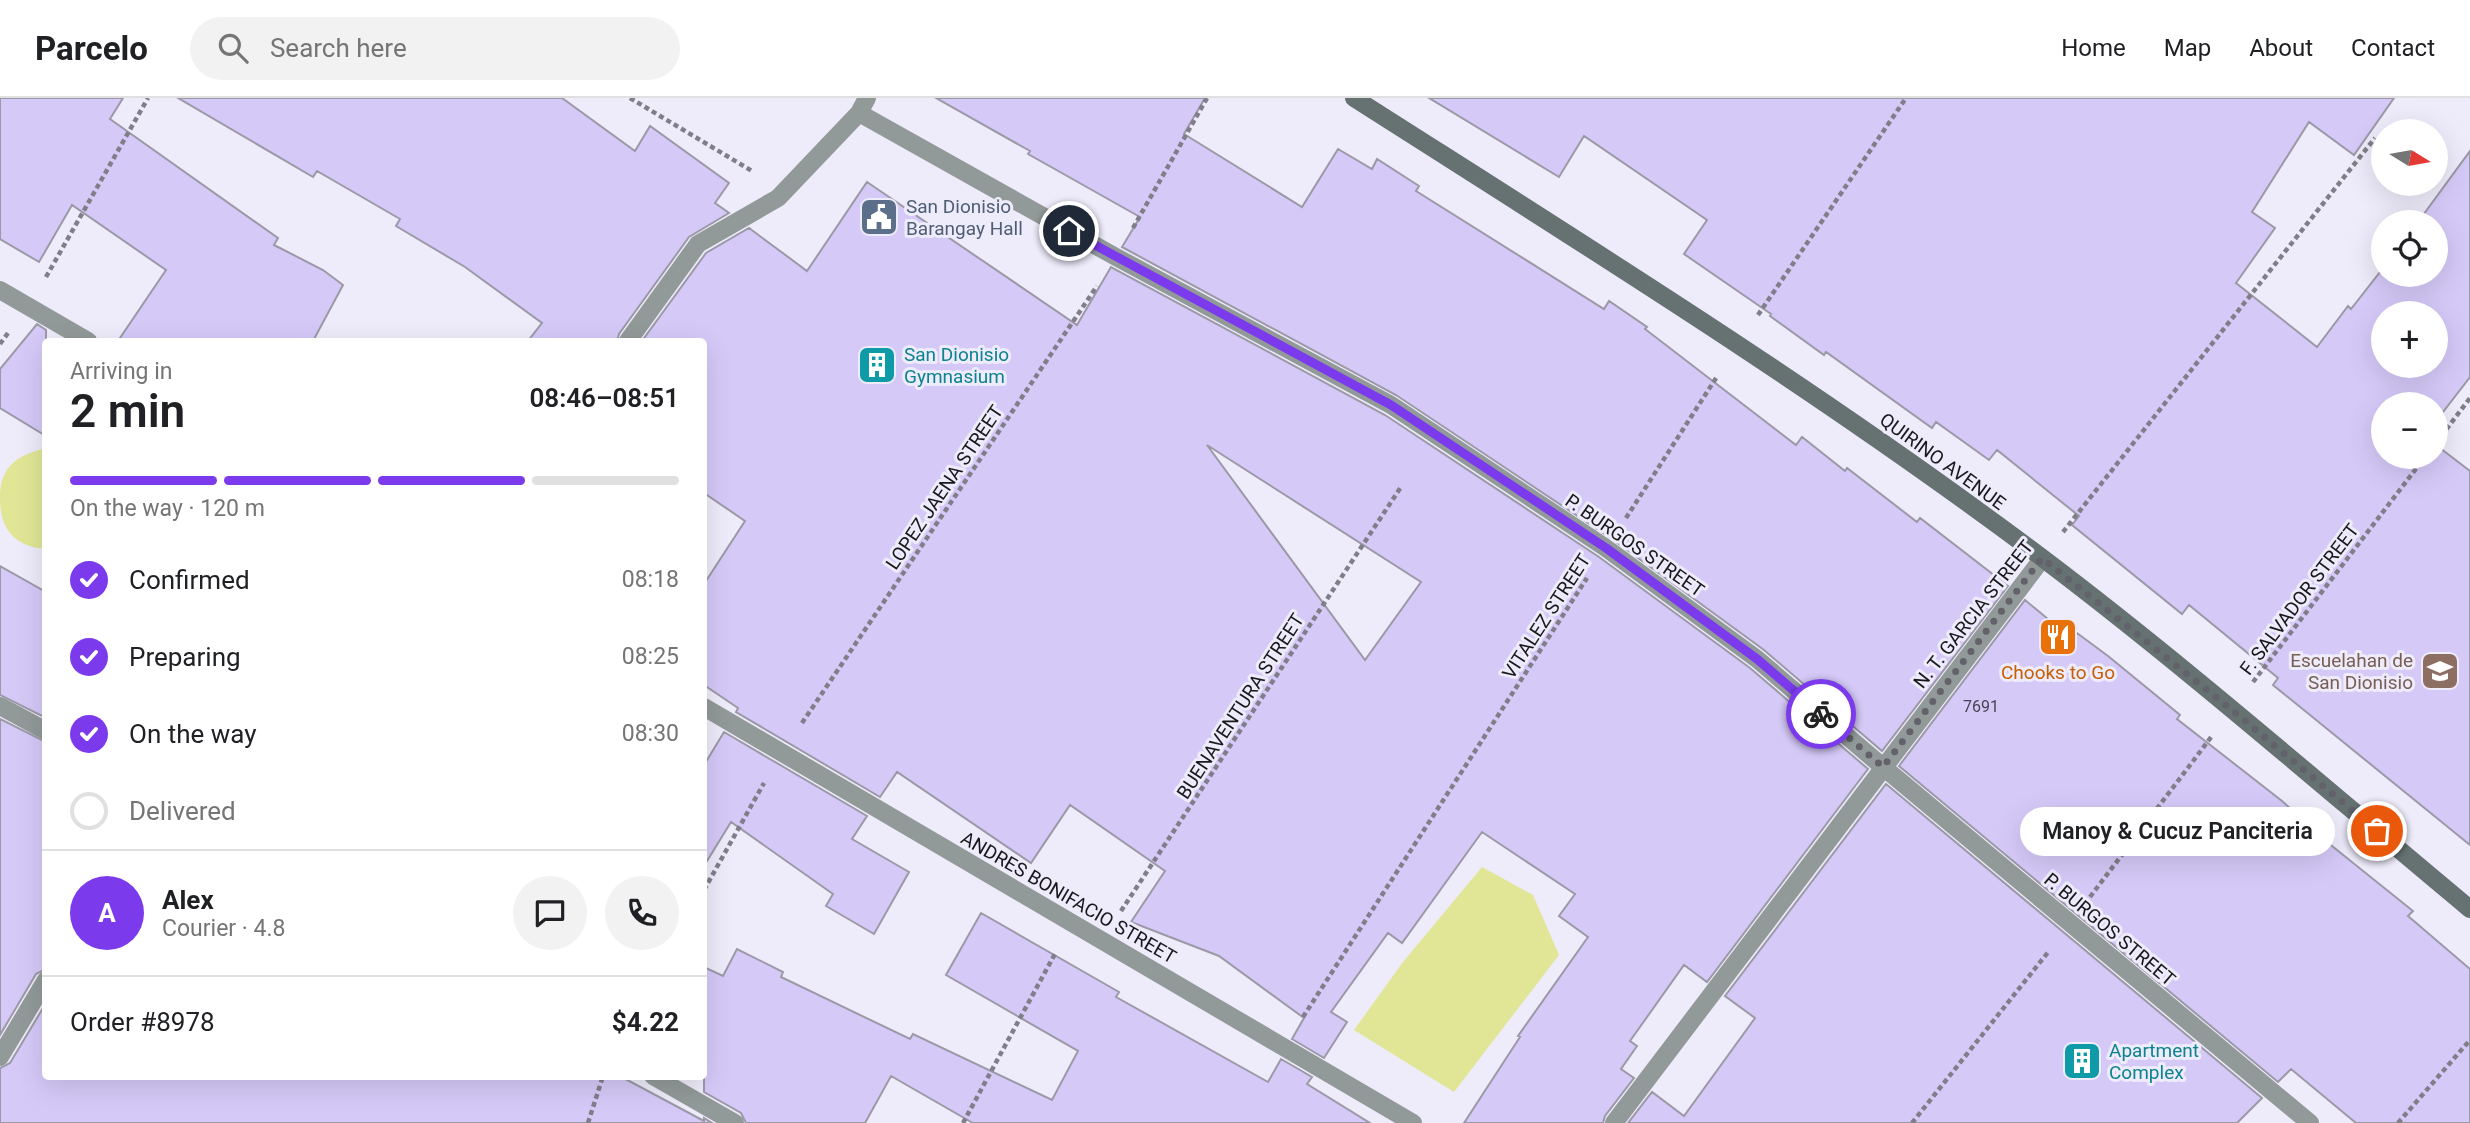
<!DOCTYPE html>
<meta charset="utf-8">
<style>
:root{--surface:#fff;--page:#f2f2f2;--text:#202124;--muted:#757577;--line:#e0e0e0;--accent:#7c3aed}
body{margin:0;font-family:Roboto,sans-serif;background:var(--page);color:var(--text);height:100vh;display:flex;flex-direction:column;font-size:26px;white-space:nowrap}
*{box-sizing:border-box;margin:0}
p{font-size:23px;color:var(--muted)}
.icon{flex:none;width:38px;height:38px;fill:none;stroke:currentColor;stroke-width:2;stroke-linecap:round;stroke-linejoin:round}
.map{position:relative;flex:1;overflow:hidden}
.panel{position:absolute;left:42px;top:240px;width:665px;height:742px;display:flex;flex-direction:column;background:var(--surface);border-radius:7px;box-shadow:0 7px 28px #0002}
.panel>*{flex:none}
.needle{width:46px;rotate:101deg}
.buttons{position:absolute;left:2371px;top:21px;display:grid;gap:14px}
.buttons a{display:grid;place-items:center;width:77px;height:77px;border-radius:50%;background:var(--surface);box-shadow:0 7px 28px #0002;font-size:35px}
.pin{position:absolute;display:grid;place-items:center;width:60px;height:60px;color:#fff;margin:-30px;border:4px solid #fff;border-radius:50%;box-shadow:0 2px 7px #0007}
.courier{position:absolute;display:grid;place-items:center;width:70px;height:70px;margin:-35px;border:5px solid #7c3aed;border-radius:50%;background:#fff;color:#222;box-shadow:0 2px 9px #0007}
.bubble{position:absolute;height:49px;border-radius:24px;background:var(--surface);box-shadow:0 7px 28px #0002;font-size:23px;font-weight:600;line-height:49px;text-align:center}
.head em{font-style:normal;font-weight:600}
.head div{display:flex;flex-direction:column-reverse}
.head{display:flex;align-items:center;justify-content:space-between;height:119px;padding:0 28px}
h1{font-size:46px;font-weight:600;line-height:52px}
.bar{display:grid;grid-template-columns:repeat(4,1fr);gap:10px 7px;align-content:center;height:84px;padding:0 28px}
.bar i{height:9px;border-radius:5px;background:var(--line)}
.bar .active{background:var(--accent)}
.bar p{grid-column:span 4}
.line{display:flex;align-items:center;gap:18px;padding:0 28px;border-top:2px solid var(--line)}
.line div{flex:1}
.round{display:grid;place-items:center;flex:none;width:74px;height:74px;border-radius:37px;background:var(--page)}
ol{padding:0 28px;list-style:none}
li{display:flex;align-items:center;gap:21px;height:77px}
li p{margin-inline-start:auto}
li .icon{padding:7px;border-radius:50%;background:var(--accent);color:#fff;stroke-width:4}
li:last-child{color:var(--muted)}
li i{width:38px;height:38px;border:4px solid var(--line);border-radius:50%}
header{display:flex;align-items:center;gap:42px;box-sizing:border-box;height:98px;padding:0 35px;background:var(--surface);border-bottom:2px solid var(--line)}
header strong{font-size:33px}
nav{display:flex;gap:38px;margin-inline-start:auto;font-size:24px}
.search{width:490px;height:63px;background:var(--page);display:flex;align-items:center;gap:18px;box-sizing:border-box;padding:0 24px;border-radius:38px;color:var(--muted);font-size:26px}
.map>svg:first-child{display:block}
</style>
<header>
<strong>Parcelo</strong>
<div class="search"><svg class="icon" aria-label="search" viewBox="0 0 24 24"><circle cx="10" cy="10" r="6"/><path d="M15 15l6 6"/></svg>Search here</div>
<nav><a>Home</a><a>Map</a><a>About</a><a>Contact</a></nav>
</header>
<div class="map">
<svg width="2470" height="1025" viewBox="0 0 2470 1025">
<rect width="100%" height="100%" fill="#eeebfa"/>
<!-- green -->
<path fill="#e0e695" d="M42,351H46L45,451C14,448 0,431 0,400C0,387 2,375 13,365C20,358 32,354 42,351Z
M1482,769L1533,797L1559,857L1454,994L1354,932L1403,864Z"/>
<!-- building -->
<path fill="#d5c9f8" stroke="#9c99a7" stroke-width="2" fill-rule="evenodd" d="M0,0H123L110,21L278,140L274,147L323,172L343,187L313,243H118L166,172L72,107L39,164L0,141Z
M178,0H562L635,53L650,28L729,85L715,105L729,115L689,139L619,236L617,243H528L542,225L465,169L396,128L400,121L317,73L313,79Z
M936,0H1205L1184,36L1302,109L1338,51L1372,71L1377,61L1419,88L1416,93L1604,211L1609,203L1647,229L1645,231L1796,347L1802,339L1845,373L1847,370L1917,424L1920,420L2008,488L1882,653L1764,552L1612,441L1396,297L1122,149L1140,119L1028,56L1030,53Z
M1429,0H2394L2354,57L2309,24L2252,114L2275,130L2236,185L2317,249L2348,208L2351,211L2384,169V177H2436V124H2418L2470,53V279L2436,323V306H2384V359H2436V347L2470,373V747L2273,587L2278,580L2189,507L2182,516L2072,427L2079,418L1997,352L1989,362L1936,324L1932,330L1826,254L1824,257L1770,218L1771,216L1684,156L1707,122L1584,38L1559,79ZM2384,215H2436V268H2384Z
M867,84L1077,227L1111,169L1385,317L1599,459L1750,570L1868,671L1707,884L1684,867L1630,943L1637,948L1621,971L1634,980L1605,1018L1603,1025H1464L1520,939L1518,938L1588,839L1559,818L1575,796L1482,734L1402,845L1388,835L1331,914L1347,924L1324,960L1292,941L1304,920L1219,858L1131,824L1165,773L1070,707L1031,765L897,674L880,699L736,614L738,610L704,587V486L745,423L704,395V243H642L706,155L749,130L807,173ZM1207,347L1421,484L1365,562Z
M37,226L46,232V338L0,310V271Z
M0,468L46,494V620L0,597Z
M2025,502L2072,541L2077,535L2108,558L2180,617L2177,621L2282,703L2332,748L2413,813L2408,818L2470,871V1025H2356L2291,971L2278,984L1899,668Z
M0,621L46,644V871L36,876L0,937Z
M724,634L867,718L852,741L909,774L874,836L826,808L833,796L731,724L704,768V667Z
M1886,686L2262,1000L2237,1025H1628L1652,994L1684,1018L1755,920L1725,898Z
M981,815L1119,894L1116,899L1268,984L1281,961L1312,979L1307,986L1370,1025H973L891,978L865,1025H746L741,1015L704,994V869L723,878L737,851L783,874L781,879L910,941L913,936L1052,1002L1078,953L946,877Z
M46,905V978H620L704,1023V1020L712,1025H0V970L10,965Z"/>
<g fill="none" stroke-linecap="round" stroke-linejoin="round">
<!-- path -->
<path stroke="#807e88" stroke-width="4.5" stroke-dasharray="5 3.5" stroke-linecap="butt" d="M630,0L752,73
M1133,130L1207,0
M46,179L148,0
M1758,217L1906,0
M0,246L8,235
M2436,345L2470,300
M1626,420L1718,277
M2063,434L2375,40
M2253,584L2425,359
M802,625L1097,188
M704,792L764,685
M2090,799L2212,638
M1121,813L1401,389
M1303,919L1587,480
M588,1025L603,978
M963,1025L1056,854
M1912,1025L2049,853
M2398,1025L2470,942"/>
<!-- minor -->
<path stroke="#929a99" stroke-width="18" d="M859,15L1116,159L1391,307L1606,450L1757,561L1883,669L2310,1025
M0,192L88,243
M628,243L698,146L778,100L859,15L867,0
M0,608L46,633
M704,609L1413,1025
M0,959L46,882
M653,978L735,1025
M1614,1025L2042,461"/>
<!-- secondary -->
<path stroke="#667272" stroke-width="18" d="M1354,0C1586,148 1820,293 2041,459C2188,570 2328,693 2470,811"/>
</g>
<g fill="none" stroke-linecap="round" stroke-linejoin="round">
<!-- done -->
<path stroke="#63616a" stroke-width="7" stroke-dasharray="0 12.6" d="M1821,616L1883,669L2042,460L2232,612L2377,733"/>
<!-- route -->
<path stroke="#7c3aed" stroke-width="9" d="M1069,133L1391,307L1606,450L1757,561L1821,616"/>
</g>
<!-- icons -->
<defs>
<symbol id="civic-square" viewBox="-11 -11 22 22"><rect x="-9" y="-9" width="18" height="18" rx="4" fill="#5c6f8a" stroke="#eeebfa"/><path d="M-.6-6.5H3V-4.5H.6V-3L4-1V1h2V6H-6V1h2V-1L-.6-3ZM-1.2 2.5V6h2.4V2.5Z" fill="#fff"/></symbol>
<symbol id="building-square" viewBox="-11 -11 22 22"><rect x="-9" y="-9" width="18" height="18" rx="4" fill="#0f9aa8" stroke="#eeebfa"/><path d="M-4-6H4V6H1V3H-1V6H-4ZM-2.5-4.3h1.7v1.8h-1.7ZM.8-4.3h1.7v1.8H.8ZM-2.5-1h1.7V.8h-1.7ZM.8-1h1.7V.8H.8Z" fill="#fff"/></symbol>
<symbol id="restaurant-square" viewBox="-11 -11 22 22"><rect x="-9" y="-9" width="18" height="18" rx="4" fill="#e8710a" stroke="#eeebfa"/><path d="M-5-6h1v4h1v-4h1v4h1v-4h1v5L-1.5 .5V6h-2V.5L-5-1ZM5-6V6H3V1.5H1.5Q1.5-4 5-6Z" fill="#fff"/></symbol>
<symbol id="school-square" viewBox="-11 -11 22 22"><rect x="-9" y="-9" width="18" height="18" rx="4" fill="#8d6e63" stroke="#eeebfa"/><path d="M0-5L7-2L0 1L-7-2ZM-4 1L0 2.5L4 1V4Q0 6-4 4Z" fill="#fff"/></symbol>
</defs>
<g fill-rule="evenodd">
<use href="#civic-square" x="857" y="97" width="44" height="44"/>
<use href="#building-square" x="855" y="245" width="44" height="44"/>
<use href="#restaurant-square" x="2036" y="517" width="44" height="44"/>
<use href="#school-square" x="2418" y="551" width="44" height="44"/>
<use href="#building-square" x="2060" y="941" width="44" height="44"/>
</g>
<g text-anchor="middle" stroke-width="6" stroke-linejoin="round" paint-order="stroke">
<!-- number labels -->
<g font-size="16" fill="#474453">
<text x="1981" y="614">7691</text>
</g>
<!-- service labels -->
<g font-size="19" fill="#4e5e75" stroke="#eeebfa" text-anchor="start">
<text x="906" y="115">San Dionisio<tspan x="906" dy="22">Barangay Hall</tspan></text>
</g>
<!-- culture labels -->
<g font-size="19" fill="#0d838f" stroke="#eeebfa" text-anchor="start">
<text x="904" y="263">San Dionisio<tspan x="904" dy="22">Gymnasium</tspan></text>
<text x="2109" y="959">Apartment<tspan x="2109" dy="22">Complex</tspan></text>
</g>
<!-- street labels -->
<g font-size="19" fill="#18171c" stroke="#eeebfa">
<text transform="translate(1943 363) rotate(36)" y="7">QUIRINO AVENUE</text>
<text transform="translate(944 389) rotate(-56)" y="7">LOPEZ JAENA STREET</text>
<text transform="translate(1635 447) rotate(35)" y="7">P. BURGOS STREET</text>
<text transform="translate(2299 501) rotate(-53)" y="7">F. SALVADOR STREET</text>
<text transform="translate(1973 516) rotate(-52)" y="7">N. T. GARCIA STREET</text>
<text transform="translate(1546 518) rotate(-57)" y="7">VITALEZ STREET</text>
<text transform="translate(1240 608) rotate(-57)" y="7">BUENAVENTURA STREET</text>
<text transform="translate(1069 799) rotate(30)" y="7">ANDRES BONIFACIO STREET</text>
<text transform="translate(2110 831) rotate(40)" y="7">P. BURGOS STREET</text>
</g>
<!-- education labels -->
<g font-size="19" fill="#785e54" stroke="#eeebfa" text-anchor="end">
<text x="2413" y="569">Escuelahan de<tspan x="2413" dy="22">San Dionisio</tspan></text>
</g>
<!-- food labels -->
<g font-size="19" fill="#c56008" stroke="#eeebfa">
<text x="2058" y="581">Chooks to Go</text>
</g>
</g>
</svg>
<div class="buttons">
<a><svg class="needle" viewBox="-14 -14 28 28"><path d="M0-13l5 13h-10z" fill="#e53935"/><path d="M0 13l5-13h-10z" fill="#757577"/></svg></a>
<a><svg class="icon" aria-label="locate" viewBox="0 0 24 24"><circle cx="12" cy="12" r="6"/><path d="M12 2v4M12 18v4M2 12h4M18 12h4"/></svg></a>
<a>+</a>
<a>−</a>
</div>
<div class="pin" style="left:2377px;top:733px;background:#ea580c"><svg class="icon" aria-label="bag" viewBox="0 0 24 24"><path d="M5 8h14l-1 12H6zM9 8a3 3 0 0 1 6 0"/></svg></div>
<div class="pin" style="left:1069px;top:133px;background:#1f2937"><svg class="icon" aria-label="home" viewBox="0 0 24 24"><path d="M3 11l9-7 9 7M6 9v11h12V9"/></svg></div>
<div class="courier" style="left:1821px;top:616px"><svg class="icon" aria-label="bike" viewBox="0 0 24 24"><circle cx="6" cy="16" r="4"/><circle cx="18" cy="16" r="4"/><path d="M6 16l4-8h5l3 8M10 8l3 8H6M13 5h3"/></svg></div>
<div class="bubble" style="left:2020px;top:709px;width:315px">Manoy &amp; Cucuz Panciteria</div>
<section class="panel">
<div class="head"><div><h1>2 min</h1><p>Arriving in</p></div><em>08:46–08:51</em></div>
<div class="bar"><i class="active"></i><i class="active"></i><i class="active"></i><i></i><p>On the way · 120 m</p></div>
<ol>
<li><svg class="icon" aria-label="check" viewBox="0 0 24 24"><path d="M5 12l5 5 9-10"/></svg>Confirmed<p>08:18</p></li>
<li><svg class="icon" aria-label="check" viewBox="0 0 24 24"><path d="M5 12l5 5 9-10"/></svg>Preparing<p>08:25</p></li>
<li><svg class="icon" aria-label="check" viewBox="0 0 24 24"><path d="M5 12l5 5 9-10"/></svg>On the way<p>08:30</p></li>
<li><i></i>Delivered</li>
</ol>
<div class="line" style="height:126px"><b class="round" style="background:var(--accent);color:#fff">A</b><div><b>Alex</b><p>Courier · 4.8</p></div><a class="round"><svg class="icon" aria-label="chat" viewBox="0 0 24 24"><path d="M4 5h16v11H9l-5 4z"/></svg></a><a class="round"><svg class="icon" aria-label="phone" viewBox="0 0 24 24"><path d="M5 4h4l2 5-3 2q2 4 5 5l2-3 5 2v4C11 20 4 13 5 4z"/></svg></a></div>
<div class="line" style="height:91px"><div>Order #8978</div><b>$4.22</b></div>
</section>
</div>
